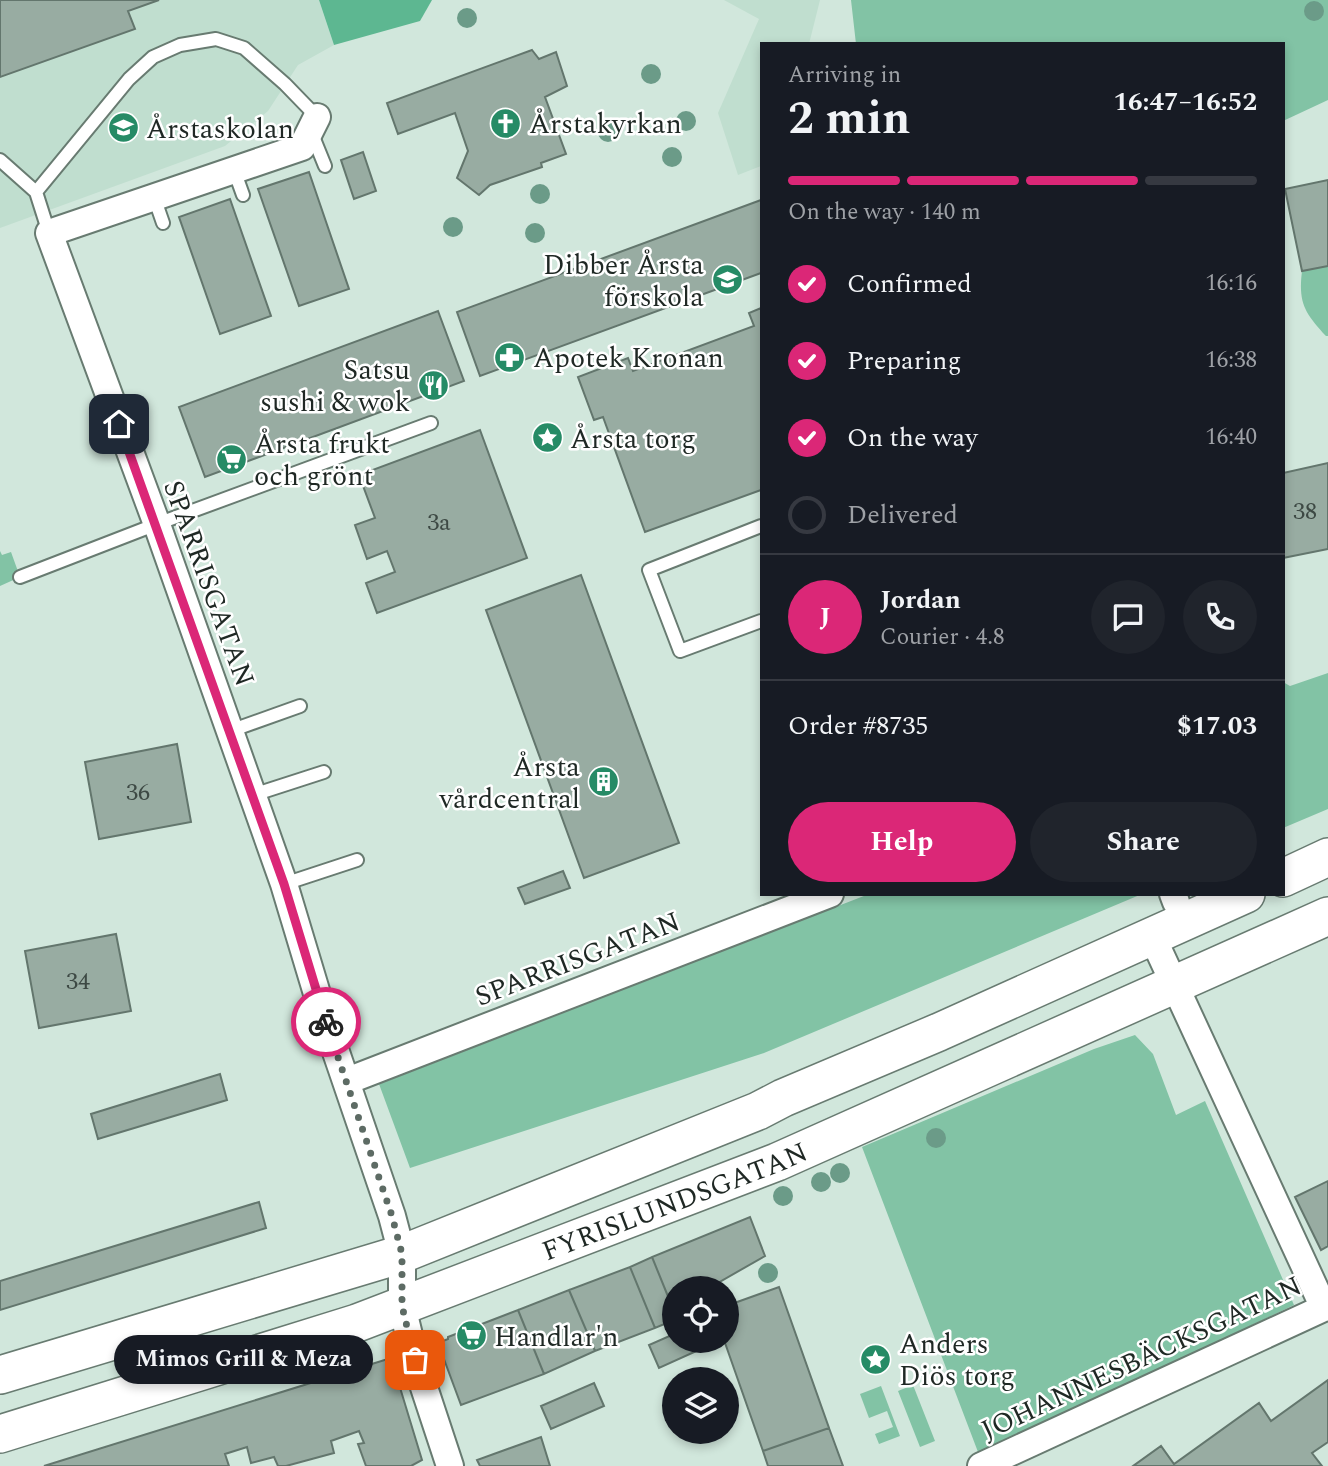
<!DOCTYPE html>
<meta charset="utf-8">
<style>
:root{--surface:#171b24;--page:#20242c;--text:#f1f3f6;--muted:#9ea1a6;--line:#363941;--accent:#db2777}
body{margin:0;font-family:Spectral,serif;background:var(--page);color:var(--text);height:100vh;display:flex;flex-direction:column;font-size:26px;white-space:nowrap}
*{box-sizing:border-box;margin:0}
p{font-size:23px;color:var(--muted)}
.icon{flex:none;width:38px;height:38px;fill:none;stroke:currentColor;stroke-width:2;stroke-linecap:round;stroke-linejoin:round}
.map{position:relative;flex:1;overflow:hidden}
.panel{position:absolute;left:760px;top:42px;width:525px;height:854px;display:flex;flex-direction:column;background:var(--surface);border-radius:0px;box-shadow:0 4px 10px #0003}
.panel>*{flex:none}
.tools{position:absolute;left:662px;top:1276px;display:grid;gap:14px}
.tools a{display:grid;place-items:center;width:77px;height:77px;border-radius:50%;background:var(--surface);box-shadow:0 4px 10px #0003;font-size:35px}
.pin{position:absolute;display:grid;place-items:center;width:60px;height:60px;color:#fff;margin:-30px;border-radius:14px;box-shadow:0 4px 10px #0006}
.courier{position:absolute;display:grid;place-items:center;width:70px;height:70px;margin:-35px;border:5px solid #db2777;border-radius:50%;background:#fff;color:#222;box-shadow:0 2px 9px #0007}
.bubble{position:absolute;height:49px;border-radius:24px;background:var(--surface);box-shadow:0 4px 10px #0003;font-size:23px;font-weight:700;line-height:49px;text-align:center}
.summary em{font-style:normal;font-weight:700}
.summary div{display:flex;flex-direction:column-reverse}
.summary{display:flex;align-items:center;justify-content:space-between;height:119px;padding:0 28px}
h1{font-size:46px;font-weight:700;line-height:52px}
.bar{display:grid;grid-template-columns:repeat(4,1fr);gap:10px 7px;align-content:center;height:84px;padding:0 28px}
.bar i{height:9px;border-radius:5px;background:var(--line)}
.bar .current{background:var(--accent)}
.bar p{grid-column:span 4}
.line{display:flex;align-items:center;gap:18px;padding:0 28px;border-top:2px solid var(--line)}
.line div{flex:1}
.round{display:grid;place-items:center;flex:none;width:74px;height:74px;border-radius:37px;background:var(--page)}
ol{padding:0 28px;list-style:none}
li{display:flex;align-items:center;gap:21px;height:77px}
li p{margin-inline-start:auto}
li .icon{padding:7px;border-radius:50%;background:var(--accent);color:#fff;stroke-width:4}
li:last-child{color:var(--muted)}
li i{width:38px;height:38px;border:4px solid var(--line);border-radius:50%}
.cta{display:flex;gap:14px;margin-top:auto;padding:14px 28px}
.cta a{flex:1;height:80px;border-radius:42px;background:var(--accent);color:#fff;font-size:28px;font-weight:700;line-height:80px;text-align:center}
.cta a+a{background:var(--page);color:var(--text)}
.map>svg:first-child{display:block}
</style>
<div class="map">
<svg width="1328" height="1466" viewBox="0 0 1328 1466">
<rect width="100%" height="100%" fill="#d1e7dc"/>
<!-- built -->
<path fill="#c0decf" d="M0,0H319L334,45L298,65L268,111L225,146L0,228Z
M724,0H820L809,44H761V166L738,175L718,113L759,19Z"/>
<!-- green -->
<path fill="#82c3a5" d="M851,0H1328V100L1283,121V44H856Z
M1328,266V336H1326C1305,313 1298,303 1302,271Z
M0,551L2,555L11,552L20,577L0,586Z
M1328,673V809L1283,828V682L1290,686Z
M869,894H1142L764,1053L410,1168L379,1084Z
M1135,1035L1153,1054L1176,1115L1205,1101L1294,1305L1010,1440L978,1452L862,1147L1094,1049Z
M913,1385L935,1441L920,1447L898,1391Z
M881,1386L900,1436L879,1444L875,1434L893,1427L887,1411L869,1418L860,1394Z"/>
<!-- forest -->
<path fill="#5db791" d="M319,0H432L420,21L334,45Z"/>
<!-- building -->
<path fill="#98aca2" stroke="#63766d" stroke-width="2" d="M0,0H159L128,11L135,29L0,77Z
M532,50L539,59L556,52L567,86L545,97L566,154L541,163L542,167L490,185L479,195L457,178L468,151L455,113L398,134L387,103Z
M363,152L376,191L354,199L341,160Z
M309,172L349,289L299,306L258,189Z
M1328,180V266L1302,271L1285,189Z
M230,199L271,316L220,334L179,217Z
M761,200V273L480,376L457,312Z
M761,308V490L645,532L603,417L594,420L578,377L628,358L633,371L754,326L749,313Z
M438,311L464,381L205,477L179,407Z
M480,430L527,558L377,613L366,583L395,572L387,551L367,559L355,525L375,518L359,475Z
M1328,463V549L1283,558V473Z
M581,575L679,843L584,878L486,610Z
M177,744L191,822L99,839L85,762Z
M563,871L570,888L525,904L518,888Z
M116,934L131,1011L39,1028L25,951Z
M220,1074L227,1100L98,1139L91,1114Z
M1328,1181V1246L1321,1250L1295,1197Z
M259,1202L266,1228L0,1310V1281Z
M750,1217L765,1256L709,1288H674L673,1309L652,1257Z
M652,1257L674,1311V1320L655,1328L630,1267Z
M630,1267L655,1328L595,1351L569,1290Z
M779,1287L829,1428L763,1451L724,1340H726V1306Z
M569,1290L595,1351L544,1374L518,1310Z
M518,1310L544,1374L461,1405L438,1343L448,1339V1337Z
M674,1334V1340H710L712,1344L659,1368L649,1345Z
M391,1358L422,1460L411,1466H366L358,1444L364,1443L359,1431L331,1441L334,1453L286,1466H278L274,1457L251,1463L247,1447L225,1454L229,1466H44Z
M1328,1380V1442L1312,1453L1322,1466H1133L1161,1446L1174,1464L1259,1403L1271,1421Z
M594,1383L604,1406L551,1429L541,1406Z
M829,1428L843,1466H768L763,1451Z
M541,1437L550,1466H480L477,1460Z"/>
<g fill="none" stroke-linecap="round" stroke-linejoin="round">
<defs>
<path id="lane" d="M312,134L325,166
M0,160L36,192L49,233
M234,170L243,195
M36,192L129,79L153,57L180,45L216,39L244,48L285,84L317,117
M154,197L163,223
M761,526L649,570L680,651L761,621
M20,577L157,524L431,423
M230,731L300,706
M253,795L324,772
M284,884L357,860"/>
<path id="street" d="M317,117L302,147L49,233L155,519L284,884L324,1017L392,1216L402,1254V1306L415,1360L450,1466
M1173,894L1176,902
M1152,936L1324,1308
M347,1081L830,894
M981,1466L1328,1306"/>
<g id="secondary">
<path d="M1283,878L1328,857"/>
<path d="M0,1375L402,1254L758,1111L783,1098L939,1032L1246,894"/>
<path id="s1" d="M0,1434L357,1323L777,1162L1328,916"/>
</g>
</defs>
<!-- lane casing -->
<use href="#lane" stroke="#687b71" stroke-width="16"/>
<!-- street casing -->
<use href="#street" stroke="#687b71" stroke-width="30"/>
<!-- secondary casing -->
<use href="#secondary" stroke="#687b71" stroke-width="40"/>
<!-- lane -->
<use href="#lane" stroke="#fff" stroke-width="12"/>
<!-- street -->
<use href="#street" stroke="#fff" stroke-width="26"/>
<!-- secondary -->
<use href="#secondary" stroke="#fff" stroke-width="37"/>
</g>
<!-- trees -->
<g fill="#6b9b88">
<circle cx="1314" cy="11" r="10"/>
<circle cx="467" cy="18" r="10"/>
<circle cx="651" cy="74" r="10"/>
<circle cx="686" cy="121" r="10"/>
<circle cx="608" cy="132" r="10"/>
<circle cx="672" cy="157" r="10"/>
<circle cx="540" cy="194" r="10"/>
<circle cx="453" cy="227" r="10"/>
<circle cx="535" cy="233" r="10"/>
<circle cx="936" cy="1138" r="10"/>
<circle cx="840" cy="1173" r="10"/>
<circle cx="821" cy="1182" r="10"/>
<circle cx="783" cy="1196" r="10"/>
<circle cx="768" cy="1273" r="10"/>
</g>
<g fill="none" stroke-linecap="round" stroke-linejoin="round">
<!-- done -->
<path stroke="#5d6b64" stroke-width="7" stroke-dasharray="0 12.6" d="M326,1022L392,1216L402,1254V1306L415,1360"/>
<!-- route -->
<path stroke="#db2777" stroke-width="9" d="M119,424L284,884L326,1022"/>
</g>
<!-- icons -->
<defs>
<symbol id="church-disc" viewBox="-11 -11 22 22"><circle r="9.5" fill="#268b66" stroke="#fff"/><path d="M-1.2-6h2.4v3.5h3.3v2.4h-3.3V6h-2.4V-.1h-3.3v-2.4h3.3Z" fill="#fff"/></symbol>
<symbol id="school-disc" viewBox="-11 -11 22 22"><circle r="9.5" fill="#268b66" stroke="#fff"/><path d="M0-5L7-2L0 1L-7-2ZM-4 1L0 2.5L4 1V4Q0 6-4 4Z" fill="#fff"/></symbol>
<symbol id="pharmacy-disc" viewBox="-11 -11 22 22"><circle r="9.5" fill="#268b66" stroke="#fff"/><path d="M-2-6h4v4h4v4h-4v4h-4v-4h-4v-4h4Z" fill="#fff"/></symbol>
<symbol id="restaurant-disc" viewBox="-11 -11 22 22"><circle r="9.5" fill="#268b66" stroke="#fff"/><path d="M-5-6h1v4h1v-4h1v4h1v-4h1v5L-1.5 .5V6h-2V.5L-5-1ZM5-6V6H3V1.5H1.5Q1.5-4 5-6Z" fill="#fff"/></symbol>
<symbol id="sight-disc" viewBox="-11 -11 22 22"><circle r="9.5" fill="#268b66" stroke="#fff"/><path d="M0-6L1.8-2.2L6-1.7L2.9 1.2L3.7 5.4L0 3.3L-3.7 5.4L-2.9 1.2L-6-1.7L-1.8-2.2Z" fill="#fff"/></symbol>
<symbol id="supermarket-disc" viewBox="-11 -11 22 22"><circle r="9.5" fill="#268b66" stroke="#fff"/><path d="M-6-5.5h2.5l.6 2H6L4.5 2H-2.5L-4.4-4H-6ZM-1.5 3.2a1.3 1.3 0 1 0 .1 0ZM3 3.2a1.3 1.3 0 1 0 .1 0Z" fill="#fff"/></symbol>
<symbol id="building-disc" viewBox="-11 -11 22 22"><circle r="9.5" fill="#268b66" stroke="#fff"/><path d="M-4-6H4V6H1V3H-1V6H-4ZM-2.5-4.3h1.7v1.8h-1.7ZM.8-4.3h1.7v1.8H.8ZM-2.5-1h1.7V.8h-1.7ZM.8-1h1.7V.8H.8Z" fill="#fff"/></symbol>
</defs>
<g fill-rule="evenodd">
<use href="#church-disc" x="488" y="106" width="35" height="35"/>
<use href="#school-disc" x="106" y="110" width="35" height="35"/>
<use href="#school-disc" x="710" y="262" width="35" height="35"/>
<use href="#pharmacy-disc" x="492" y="340" width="35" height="35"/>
<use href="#restaurant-disc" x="416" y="368" width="35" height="35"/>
<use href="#sight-disc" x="530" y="420" width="35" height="35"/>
<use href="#supermarket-disc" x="214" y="442" width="35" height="35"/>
<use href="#building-disc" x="586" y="764" width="35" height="35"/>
<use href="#supermarket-disc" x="454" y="1318" width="35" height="35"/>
<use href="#sight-disc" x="858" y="1342" width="35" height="35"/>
</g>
<g text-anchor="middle" stroke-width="5" stroke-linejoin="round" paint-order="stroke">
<!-- number labels -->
<g font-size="24" fill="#3d4944">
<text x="1305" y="519">38</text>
<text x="439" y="530">3a</text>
<text x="138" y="800">36</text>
<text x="78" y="989">34</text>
</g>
<!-- poi labels -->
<g font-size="28" fill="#1f2824" stroke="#fff" text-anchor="start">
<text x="529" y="133">Årstakyrkan</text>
<text x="146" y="138">Årstaskolan</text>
<text x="704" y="274" text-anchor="end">Dibber Årsta<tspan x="704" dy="32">förskola</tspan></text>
<text x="533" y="367">Apotek Kronan</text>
<text x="410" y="379" text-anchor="end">Satsu<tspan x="410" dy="32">sushi &amp; wok</tspan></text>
<text x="570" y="448">Årsta torg</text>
<text x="254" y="453">Årsta frukt<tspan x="254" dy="32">och grönt</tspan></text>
<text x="580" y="776" text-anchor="end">Årsta<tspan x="580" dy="32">vårdcentral</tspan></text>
<text x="494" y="1346">Handlar'n</text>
<text x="899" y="1353">Anders<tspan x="899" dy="32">Diös torg</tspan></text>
</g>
<!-- street labels -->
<g font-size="28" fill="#1f2824" stroke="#fff">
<text transform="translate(210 583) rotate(70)" y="10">SPARRISGATAN</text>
<text transform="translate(577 958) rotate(-21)" y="10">SPARRISGATAN</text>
<text dy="10" stroke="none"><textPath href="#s1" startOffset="714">FYRISLUNDSGATAN</textPath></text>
<text transform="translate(1141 1357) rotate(-25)" y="10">JOHANNESBÄCKSGATAN</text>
</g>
</g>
</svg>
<div class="tools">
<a><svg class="icon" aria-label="locate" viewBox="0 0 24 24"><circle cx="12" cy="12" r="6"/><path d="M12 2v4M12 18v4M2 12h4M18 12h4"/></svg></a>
<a><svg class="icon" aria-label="layers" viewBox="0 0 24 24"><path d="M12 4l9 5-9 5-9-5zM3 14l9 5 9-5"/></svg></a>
</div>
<div class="pin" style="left:415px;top:1360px;background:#ea580c"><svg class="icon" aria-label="bag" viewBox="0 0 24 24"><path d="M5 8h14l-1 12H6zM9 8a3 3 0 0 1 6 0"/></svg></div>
<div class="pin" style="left:119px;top:424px;background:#1f2937"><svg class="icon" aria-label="home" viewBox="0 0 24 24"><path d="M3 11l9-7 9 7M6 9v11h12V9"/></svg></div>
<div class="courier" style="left:326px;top:1022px"><svg class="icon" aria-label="bike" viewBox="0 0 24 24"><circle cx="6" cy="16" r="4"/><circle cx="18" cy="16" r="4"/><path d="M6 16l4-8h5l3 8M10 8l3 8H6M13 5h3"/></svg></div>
<div class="bubble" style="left:114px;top:1335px;width:259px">Mimos Grill &amp; Meza</div>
<section class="panel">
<div class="summary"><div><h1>2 min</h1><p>Arriving in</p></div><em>16:47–16:52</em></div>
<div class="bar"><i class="current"></i><i class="current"></i><i class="current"></i><i></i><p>On the way · 140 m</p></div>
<ol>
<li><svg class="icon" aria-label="check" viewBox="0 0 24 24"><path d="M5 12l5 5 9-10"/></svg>Confirmed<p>16:16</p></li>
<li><svg class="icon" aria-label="check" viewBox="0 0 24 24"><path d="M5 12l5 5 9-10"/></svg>Preparing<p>16:38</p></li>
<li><svg class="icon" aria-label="check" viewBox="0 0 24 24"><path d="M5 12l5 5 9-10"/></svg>On the way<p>16:40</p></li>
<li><i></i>Delivered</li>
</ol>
<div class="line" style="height:126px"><b class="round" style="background:var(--accent);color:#fff">J</b><div><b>Jordan</b><p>Courier · 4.8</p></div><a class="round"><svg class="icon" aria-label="chat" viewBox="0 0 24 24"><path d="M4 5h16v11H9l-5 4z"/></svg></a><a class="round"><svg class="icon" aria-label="phone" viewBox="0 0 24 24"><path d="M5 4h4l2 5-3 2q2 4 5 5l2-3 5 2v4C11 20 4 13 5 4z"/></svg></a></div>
<div class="line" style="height:91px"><div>Order #8735</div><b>$17.03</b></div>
<div class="cta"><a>Help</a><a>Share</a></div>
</section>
</div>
